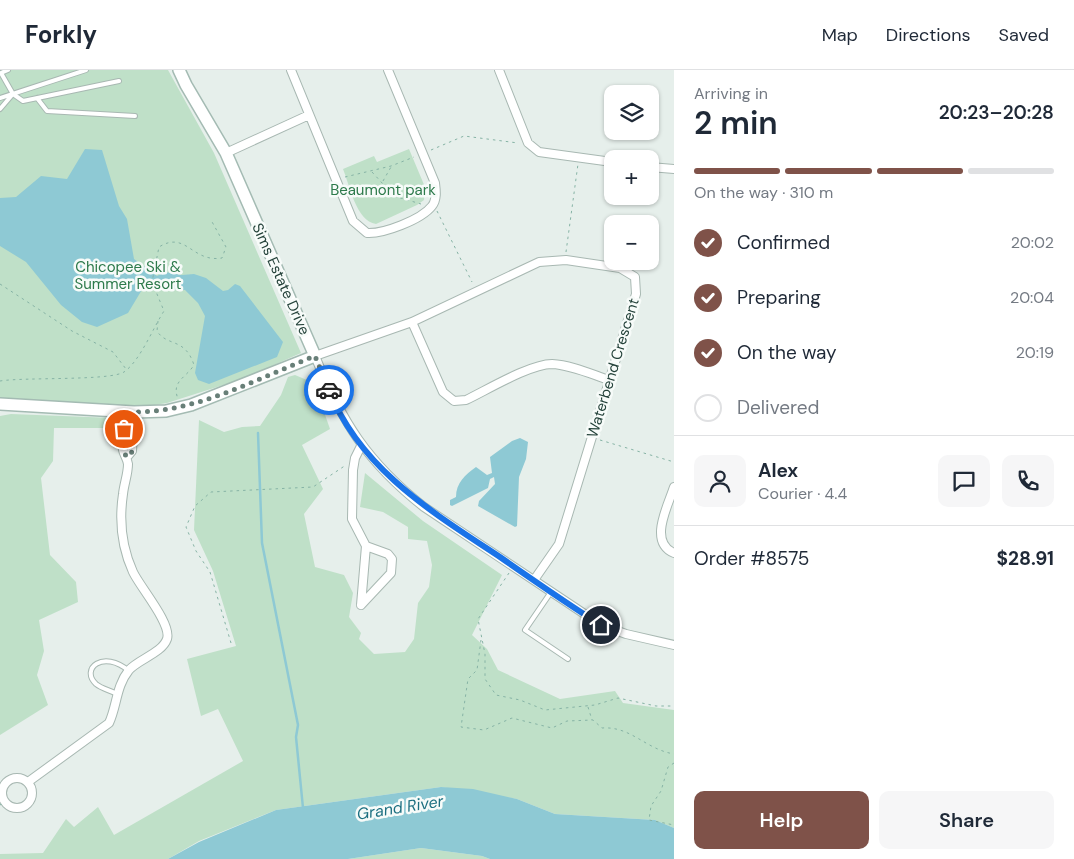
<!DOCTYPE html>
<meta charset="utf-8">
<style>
:root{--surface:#fff;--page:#f6f6f7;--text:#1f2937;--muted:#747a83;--line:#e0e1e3;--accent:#7f5249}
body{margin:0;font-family:"DM Sans",sans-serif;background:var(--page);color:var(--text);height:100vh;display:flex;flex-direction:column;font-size:19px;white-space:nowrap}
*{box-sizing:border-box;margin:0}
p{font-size:16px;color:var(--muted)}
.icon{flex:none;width:28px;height:28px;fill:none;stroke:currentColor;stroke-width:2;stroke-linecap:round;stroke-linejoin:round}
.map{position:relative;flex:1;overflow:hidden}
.panel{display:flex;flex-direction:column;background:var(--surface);width:400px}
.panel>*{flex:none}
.controls{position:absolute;left:604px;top:15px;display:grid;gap:10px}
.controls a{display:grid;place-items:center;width:55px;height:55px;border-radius:10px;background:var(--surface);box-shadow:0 1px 4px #0004;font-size:25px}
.pin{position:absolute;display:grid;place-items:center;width:42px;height:42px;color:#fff;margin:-21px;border:2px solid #fff;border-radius:50%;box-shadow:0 1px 5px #0007}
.courier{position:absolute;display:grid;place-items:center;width:50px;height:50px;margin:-25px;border:4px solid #1a73e8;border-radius:50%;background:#fff;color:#222;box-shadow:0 1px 6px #0007}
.overview em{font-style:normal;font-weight:600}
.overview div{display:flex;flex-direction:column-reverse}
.overview{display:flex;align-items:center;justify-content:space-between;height:85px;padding:0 20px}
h1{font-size:32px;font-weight:600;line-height:38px}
.bar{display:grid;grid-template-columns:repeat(4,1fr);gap:8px 5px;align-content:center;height:60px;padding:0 20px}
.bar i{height:6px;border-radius:4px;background:var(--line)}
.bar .selected{background:var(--accent)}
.bar p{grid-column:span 4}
.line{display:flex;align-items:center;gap:12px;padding:0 20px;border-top:1px solid var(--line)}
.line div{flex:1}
.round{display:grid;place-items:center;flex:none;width:52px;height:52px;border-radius:10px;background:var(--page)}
ol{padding:0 20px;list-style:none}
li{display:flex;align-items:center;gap:15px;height:55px}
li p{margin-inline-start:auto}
li .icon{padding:5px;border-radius:50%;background:var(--accent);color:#fff;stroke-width:4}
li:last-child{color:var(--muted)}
li i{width:28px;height:28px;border:2px solid var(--line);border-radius:50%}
.cta{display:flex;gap:10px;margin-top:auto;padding:10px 20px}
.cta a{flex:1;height:58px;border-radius:10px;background:var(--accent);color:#fff;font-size:20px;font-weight:600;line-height:58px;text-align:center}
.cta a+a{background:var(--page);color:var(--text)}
header{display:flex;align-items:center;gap:30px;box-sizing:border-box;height:70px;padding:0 25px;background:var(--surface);border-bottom:1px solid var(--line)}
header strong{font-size:24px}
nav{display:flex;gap:28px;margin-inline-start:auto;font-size:18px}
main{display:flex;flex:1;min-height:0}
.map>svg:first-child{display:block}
</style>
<header>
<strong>Forkly</strong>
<nav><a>Map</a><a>Directions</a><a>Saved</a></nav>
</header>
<main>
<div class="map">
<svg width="674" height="789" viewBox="0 0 674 789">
<rect width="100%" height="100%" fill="#e6efeb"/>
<!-- green -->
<path fill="#bfe0c8" d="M0,0H168L214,83L301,283L242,309L167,333L148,336L61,332H0Z
M409,79L425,117L424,130L417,135L376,154C356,151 350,116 343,99L374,86L377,92Z
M295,305L314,313L330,359L302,375L323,419L304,444L315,497L344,505L353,523L349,547L361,563L359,569L374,584L405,582L414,569L418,533L429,517L432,495L427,471L408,469V457L383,442L360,437L365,403L423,451L502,505L472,565L487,579L498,600L560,629L615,621L623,633L674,640V758L655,750L555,744L517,729L441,717L276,740L199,771L168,789H0V784L43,783L66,749L74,757L98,737L114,765L243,691L218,639L201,646L187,589L236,576L213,501L194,460L199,350L224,362L242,357L260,356L281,325L288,307Z
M11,344L114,348L108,358H54L53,391L41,408L50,485L76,512L78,532L39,550L44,581L37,605L48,635L0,665V346Z
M421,778L482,786L490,789H348Z"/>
<!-- water -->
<path fill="#8ec9d4" d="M85,79L102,80L119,136L127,149L134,189L157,206L165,202L182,205L194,204L206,208L223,221L228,220L235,214L240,216L283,272L277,287L209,314L198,310L195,303L205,246L198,233L185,220L148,216L143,218L128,243L97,257L82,252L61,235L26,192L0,176V128L16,127L41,106L67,109Z
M520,368L528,372L526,389L519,407L517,456L515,457L478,436L479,431L495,414L494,407L490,409L488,418L452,436L450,435V430L456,427C456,413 465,405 476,397L487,405L492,403L490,387L512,371Z
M441,717L473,719L517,729L555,744L655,750L674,758V789H490L482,786L421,778L348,789H168L199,772L276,740Z"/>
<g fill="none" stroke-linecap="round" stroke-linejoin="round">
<!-- stream -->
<path stroke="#8ec9d4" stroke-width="2.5" d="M258,363L262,473L298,655L296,667L303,738"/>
<defs>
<path id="lane" d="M8,0L1,3L13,24L23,31L119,11
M0,28L86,0
M37,28L47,41L135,46
M0,39L12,25
M551,522L525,560L568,589
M117,624C110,620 102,619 96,614C80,599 103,579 129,601"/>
<path id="street" d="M291,0L353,151L367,163C383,164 421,150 432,136C437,130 436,121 435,113L388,0
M499,0L528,73L539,82L612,92
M226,83L309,45
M650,97L674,99
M412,252L443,322L454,331L466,330C487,320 530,294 552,294C571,295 591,304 609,310
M361,376L355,388L353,400L352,449L366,476L361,535
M127,387L132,381L134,342
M674,417C668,436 648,472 674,483
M534,510L559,474L636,224L635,207L620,198L566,190L539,192L412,252L315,286C342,352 367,392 424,437L601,555L626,564L674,575
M361,535L391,503L392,489L388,484L366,476
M2 723a15 15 0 1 1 30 0a15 15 0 1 1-30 0Z
M28,712L109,653C117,636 116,616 129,600C139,589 162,583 167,569C172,554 140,517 133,502C122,478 119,451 123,424C124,414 128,404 128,394C127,388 124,385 123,380C121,368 124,354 125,342"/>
<path id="secondary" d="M0,334L134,342L166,341L191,335L315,286L226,83L186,15L179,0"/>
</defs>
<!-- lane casing -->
<use href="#lane" stroke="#a8b8b2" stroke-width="6"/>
<!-- street casing -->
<use href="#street" stroke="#a8b8b2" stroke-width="10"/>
<!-- secondary casing -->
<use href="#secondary" stroke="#a4bbb3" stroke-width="14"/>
<!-- path -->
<path stroke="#86b3a5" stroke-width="1" stroke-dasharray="2.5 4" stroke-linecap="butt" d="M431,80L464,66L518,73
M372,102L394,126L421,134
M345,107L391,96L414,87
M383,111L391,97
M437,141L472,212
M566,182L578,94
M0,214L72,261L113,282L126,299
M158,251L157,261C167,277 185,267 194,295C186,308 171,311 178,329
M0,311C24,307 110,311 124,302C140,291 153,258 164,241L152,212L159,177C186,160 192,193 222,188L226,177L211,150
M600,370L674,392
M509,503L478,549L485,584V609L496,625L520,630L545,640L595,635L618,628L656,636H674
M481,570L477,600L468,609L461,657L484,660L512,648L552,658L567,651L593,650L602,658C631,656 645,679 674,684
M231,573L210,502L196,481L186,457L195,436L211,422L313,417L346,395
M588,637L592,650
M674,693L668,697L661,721L651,736L649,750L674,755
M0,735L5,732"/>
<!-- lane -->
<use href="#lane" stroke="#fff" stroke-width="4"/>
<!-- street -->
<use href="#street" stroke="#fff" stroke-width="8"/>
<!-- secondary -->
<use href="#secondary" stroke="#fff" stroke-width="11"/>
</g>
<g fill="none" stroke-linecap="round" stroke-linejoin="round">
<!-- done -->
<path stroke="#687f78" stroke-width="5" stroke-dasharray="0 9" d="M124,359L123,382L127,387L132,382L134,342C198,342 256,309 315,286L329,320"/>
<!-- route -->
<path stroke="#1a73e8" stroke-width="6" d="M329,320C360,399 432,442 500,487C533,510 566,533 601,555"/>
</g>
<g text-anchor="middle" stroke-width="5" stroke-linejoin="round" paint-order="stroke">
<!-- park labels -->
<g font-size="15" fill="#2d7a4b" stroke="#f7fbf9">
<text x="383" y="125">Beaumont park</text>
<text x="128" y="202">Chicopee Ski &amp;<tspan x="128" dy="17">Summer Resort</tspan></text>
</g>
<!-- street labels -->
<g font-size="15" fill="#24423a" stroke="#f7fbf9">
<text transform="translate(281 209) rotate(66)" y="5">Sims Estate Drive</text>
<text transform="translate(613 298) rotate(-73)" y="5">Waterbend Crescent</text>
</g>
<!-- water labels -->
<g font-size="16" font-style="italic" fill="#1c6f80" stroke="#f7fbf9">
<text transform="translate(400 737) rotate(-9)" y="6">Grand River</text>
</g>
</g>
</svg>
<div class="controls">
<a><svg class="icon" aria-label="layers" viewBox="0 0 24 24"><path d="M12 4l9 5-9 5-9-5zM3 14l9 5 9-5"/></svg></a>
<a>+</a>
<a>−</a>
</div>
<div class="pin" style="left:124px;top:359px;background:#ea580c"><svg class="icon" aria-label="bag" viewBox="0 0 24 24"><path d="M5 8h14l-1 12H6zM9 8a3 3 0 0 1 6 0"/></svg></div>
<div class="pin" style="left:601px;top:555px;background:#1f2937"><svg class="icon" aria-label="home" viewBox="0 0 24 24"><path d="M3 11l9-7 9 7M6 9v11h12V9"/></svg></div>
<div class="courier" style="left:329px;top:320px"><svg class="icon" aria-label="car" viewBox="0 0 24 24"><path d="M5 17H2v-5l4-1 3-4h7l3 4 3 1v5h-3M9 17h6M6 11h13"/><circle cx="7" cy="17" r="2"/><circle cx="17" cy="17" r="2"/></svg></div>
</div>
<section class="panel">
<div class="overview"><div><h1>2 min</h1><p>Arriving in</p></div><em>20:23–20:28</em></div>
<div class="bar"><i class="selected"></i><i class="selected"></i><i class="selected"></i><i></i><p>On the way · 310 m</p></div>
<ol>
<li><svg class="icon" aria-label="check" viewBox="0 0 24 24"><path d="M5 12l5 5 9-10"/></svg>Confirmed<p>20:02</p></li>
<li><svg class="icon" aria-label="check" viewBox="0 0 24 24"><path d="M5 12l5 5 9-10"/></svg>Preparing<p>20:04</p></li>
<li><svg class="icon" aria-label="check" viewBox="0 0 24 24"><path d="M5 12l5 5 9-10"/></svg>On the way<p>20:19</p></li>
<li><i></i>Delivered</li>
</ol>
<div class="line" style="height:90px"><a class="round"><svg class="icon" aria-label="person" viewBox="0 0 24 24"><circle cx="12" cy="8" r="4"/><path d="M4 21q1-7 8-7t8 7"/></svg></a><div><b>Alex</b><p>Courier · 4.4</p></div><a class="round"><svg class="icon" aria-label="chat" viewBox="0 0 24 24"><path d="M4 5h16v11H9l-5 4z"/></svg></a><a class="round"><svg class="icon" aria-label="phone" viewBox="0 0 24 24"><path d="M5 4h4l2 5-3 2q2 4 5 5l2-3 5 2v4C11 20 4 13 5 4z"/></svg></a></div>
<div class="line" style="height:65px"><div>Order #8575</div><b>$28.91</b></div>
<div class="cta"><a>Help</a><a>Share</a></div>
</section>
</main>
